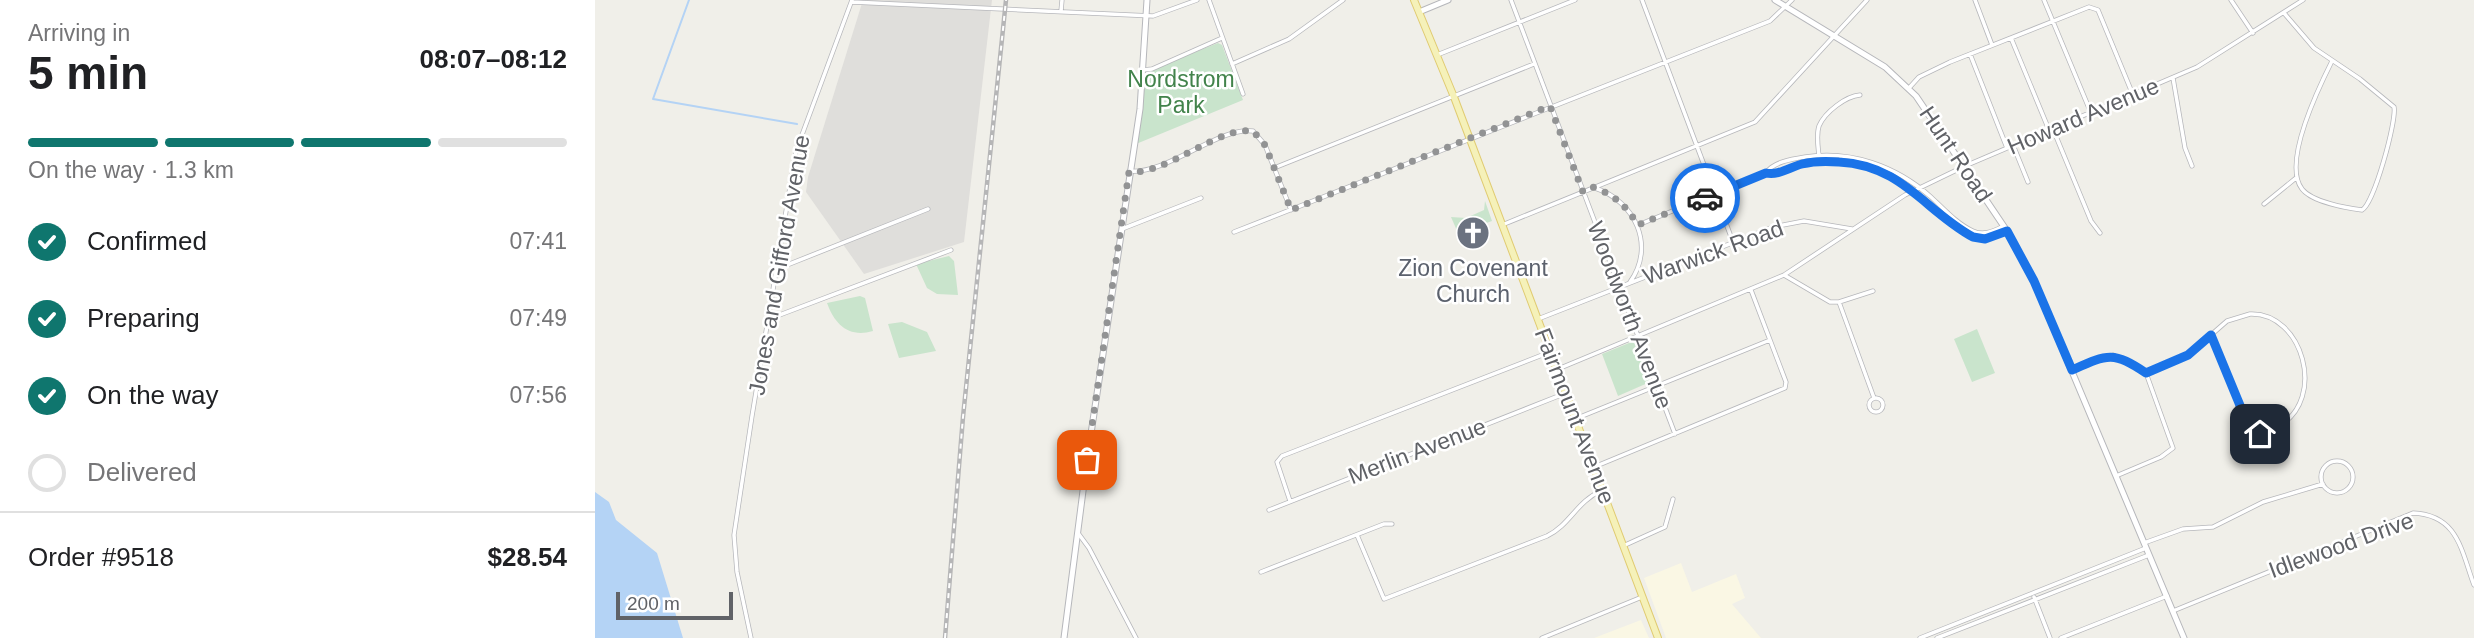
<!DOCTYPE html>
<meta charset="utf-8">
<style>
:root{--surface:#fff;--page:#f6f6f6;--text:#202124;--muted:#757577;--line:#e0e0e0;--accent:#0f766e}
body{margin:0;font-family:Arial,sans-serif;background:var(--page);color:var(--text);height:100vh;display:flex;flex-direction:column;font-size:26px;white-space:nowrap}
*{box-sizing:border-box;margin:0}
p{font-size:23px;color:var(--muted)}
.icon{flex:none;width:38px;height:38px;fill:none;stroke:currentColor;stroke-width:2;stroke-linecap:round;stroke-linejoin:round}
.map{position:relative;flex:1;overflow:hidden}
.sheet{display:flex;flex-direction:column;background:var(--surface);width:595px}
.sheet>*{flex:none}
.scale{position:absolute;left:21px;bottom:18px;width:117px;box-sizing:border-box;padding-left:7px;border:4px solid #606267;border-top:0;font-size:19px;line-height:24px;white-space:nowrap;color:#606267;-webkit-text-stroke:5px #fff;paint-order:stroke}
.pin{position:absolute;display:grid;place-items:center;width:60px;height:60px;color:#fff;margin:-30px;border-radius:14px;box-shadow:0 4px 10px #0006}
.courier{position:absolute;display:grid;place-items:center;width:70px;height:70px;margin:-35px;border:5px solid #1a73e8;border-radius:50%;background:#fff;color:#222;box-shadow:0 2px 9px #0007}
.head em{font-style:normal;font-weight:600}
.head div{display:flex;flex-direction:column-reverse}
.head{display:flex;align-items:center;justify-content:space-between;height:119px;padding:0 28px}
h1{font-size:46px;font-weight:600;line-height:52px}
.bar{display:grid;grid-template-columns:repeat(4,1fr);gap:10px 7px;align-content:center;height:84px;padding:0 28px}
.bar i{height:9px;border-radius:5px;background:var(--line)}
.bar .selected{background:var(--accent)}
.bar p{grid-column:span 4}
.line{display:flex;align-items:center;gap:18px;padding:0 28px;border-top:2px solid var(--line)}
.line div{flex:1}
ol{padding:0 28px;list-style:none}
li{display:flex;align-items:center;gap:21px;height:77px}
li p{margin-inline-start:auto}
li .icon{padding:7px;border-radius:50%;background:var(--accent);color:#fff;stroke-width:4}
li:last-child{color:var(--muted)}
li i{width:38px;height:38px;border:4px solid var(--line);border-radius:50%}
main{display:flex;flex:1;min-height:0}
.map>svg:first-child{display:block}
</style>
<main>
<section class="sheet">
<div class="head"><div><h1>5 min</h1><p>Arriving in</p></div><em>08:07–08:12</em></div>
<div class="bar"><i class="selected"></i><i class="selected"></i><i class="selected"></i><i></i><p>On the way · 1.3 km</p></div>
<ol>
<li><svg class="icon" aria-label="check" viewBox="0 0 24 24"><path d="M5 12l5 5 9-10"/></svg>Confirmed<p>07:41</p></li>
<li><svg class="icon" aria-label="check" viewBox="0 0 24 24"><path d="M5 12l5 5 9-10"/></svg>Preparing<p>07:49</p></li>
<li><svg class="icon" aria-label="check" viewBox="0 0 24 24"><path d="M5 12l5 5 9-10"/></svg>On the way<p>07:56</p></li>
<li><i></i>Delivered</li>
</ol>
<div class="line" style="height:91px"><div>Order #9518</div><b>$28.54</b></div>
</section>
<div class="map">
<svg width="1879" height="638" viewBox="0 0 1879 638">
<rect width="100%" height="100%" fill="#f0efe9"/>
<!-- commercial -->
<path fill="#faf7e4" d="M1086,563L1097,592L1141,574L1150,598L1137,604L1166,638H1071L1049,578Z
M1046,620L1054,638H999Z"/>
<!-- industrial -->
<path fill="#dfdedb" d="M268,0H397L369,242L269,274L211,192L213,177Z"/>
<!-- green -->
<path fill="#c9e4cc" d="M623,43L627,45L648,100L541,144L550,72Z
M890,201L897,221L863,233L856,217L871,218L889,210Z
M354,256L359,261L363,295L342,294L332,288L321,264Z
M265,296L270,298L278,331C254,338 240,325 232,303Z
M307,322L332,332L341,351L304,358L293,324Z
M1382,329L1400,373L1377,382L1359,339Z
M1039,341L1055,382L1023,396L1007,354Z"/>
<!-- water -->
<path fill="#b4d3f5" d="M0,492L14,502L21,520L62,553L88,638H0Z"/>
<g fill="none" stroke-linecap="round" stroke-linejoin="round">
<!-- stream -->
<path stroke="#b4d3f5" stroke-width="2" d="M94,0L58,99L202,124"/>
<defs>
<path id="minor" d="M614,0L648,94
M916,0L1080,434
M1047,0L1138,242
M1380,0L1397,45
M1449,0L1496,113
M1636,0L1658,33
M257,2L558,16L602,0
M466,11L467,0
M1689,13L1719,48L1765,79L1799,107C1802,120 1779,204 1767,210C1752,208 1717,202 1707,189C1687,163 1724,87 1737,61
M1416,38L1454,130
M1375,54L1412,148
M842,55L980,0
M637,64L694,39L748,0
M548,70L557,69L627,38
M1578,78L1590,148L1597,166
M1314,88L1324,77L1355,62L1494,7L1503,10L1538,95
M1458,129L1496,221L1505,233
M1418,145L1433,182
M1224,156C1223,146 1221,135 1224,126C1230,112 1251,96 1265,95
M679,168L939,64
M534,171C572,175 624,126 658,131L670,145L696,210
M1171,173C1178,162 1197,159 1210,157C1256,150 1301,166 1336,197C1348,208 1362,224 1378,231C1389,236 1398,231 1409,226
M1000,188C1040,201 1061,246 1035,282
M1669,204L1701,178
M907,225L1160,122L1272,0
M1043,225L1171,173C1182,176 1191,169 1202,165C1215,161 1230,161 1244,162C1307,165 1329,211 1378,237L1390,239L1412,231
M527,229L606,198
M639,232L1175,21L1197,0
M182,269L333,209
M1189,275L1235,302H1244L1278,291
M1244,302L1279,398
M1655,314C1708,312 1732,399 1684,426C1676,431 1668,435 1659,432L1651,420L1616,335L1632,321Z
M174,319L356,250
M943,319L1178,227L1209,221L1257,229
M963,369L1189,275L1310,195L1370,166L1602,67L1708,0
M1477,370L1518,355L1551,373L1578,448L1566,457L1521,476
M1551,373L1593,355L1616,335
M1274 405a7 7 0 1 1 14 0a7 7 0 1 1-14 0Z
M980,419L1175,340
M1726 477a16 16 0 1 1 32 0a16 16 0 1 1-32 0Z
M999,467L1190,388L1191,382L1156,290
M695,501L682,462L687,456L955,352
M674,510L971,393
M483,533L494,548L541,638
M762,535L789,599L952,536C975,525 982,501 1006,491
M1549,543L1588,529L1618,527L1668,502L1728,484
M1028,546L1070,527L1078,499
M666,572L789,524H797
M1439,597L1455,638
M1578,611L1818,513C1863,515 1866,550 1879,585
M156,638L142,572L139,535L157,416L201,151L257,0
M947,638L1047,597
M1325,638L1551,548
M1342,638L1554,555
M1466,638L1572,596"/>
<path id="tertiary" d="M1180,0L1290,67L1321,96L1412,231L1439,281L1589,638
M824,12L853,0
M469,638L492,460L545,109L552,0"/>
<path id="primary" d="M819,0L859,97L1063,638"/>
</defs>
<!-- minor casing -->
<use href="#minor" stroke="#b6b7bb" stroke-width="5"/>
<!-- tertiary casing -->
<use href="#tertiary" stroke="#b6b7bb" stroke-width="7"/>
<!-- primary casing -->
<use href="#primary" stroke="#e0cb72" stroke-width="8"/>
<!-- minor -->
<use href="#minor" stroke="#fff" stroke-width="3.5"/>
<!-- tertiary -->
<use href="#tertiary" stroke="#fff" stroke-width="5"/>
<!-- primary -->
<use href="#primary" stroke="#f5f1b9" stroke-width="6"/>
<defs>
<path id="rail" d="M350,638L368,417L411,0"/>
</defs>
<!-- rail casing -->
<use href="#rail" stroke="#b6b6b7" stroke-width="4.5"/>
<!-- rail -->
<use href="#rail" stroke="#fff" stroke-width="2" stroke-dasharray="5" stroke-linecap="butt"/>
</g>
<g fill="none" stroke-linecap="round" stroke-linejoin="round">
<!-- done -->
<path stroke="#929394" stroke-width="7" stroke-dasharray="0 12.6" d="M492,460L534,172C572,175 623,126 658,131L670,145L696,210L955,106L988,192L998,187C1020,195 1031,206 1043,225L1110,198"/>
<!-- route -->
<path stroke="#1a73e8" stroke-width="9" d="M1110,198L1171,173C1183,176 1195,167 1207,164C1219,161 1232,161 1244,162C1307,165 1330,211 1378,237L1390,239L1412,231L1439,281L1477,370C1513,354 1518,351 1551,373L1593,355L1616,335L1651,420L1659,432L1665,434"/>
</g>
<!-- icons -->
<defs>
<symbol id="church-disc" viewBox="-11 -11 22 22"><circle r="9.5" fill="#6b7280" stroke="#fff"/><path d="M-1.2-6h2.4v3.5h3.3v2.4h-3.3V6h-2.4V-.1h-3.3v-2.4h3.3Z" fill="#fff"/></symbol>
</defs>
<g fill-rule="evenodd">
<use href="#church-disc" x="859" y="214" width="38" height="38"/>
</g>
<g text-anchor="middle" stroke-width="5" stroke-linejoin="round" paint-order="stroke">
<!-- park labels -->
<g font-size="23" fill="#42834b" stroke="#fff">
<text x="586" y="87">Nordstrom<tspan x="586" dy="26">Park</tspan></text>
</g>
<!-- street labels -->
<g font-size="23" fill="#606267" stroke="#fff">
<text transform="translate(1488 116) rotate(-23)" y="8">Howard Avenue</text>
<text transform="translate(1361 154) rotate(56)" y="8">Hunt Road</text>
<text transform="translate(1118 252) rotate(-20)" y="8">Warwick Road</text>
<text transform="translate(184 265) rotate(-80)" y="8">Jones and Gifford Avenue</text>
<text transform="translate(1035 315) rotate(69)" y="8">Woodworth Avenue</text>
<text transform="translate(980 416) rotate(69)" y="8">Fairmount Avenue</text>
<text transform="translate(822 451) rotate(-21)" y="8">Merlin Avenue</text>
<text transform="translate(1746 545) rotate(-20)" y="8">Idlewood Drive</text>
</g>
<!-- worship labels -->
<g font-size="23" fill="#5b616d" stroke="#fff">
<text x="878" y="276">Zion Covenant<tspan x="878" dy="26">Church</tspan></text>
</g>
</g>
</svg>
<div class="scale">200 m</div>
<div class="pin" style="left:492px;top:460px;background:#ea580c"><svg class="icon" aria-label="bag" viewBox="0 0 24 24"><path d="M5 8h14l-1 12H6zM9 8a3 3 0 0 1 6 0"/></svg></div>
<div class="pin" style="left:1665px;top:434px;background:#1f2937"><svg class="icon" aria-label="home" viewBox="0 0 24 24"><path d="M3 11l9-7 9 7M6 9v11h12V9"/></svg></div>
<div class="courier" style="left:1110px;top:198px"><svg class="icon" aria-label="car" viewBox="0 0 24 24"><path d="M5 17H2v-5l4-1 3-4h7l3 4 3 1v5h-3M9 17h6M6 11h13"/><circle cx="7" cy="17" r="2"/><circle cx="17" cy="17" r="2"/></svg></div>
</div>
</main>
